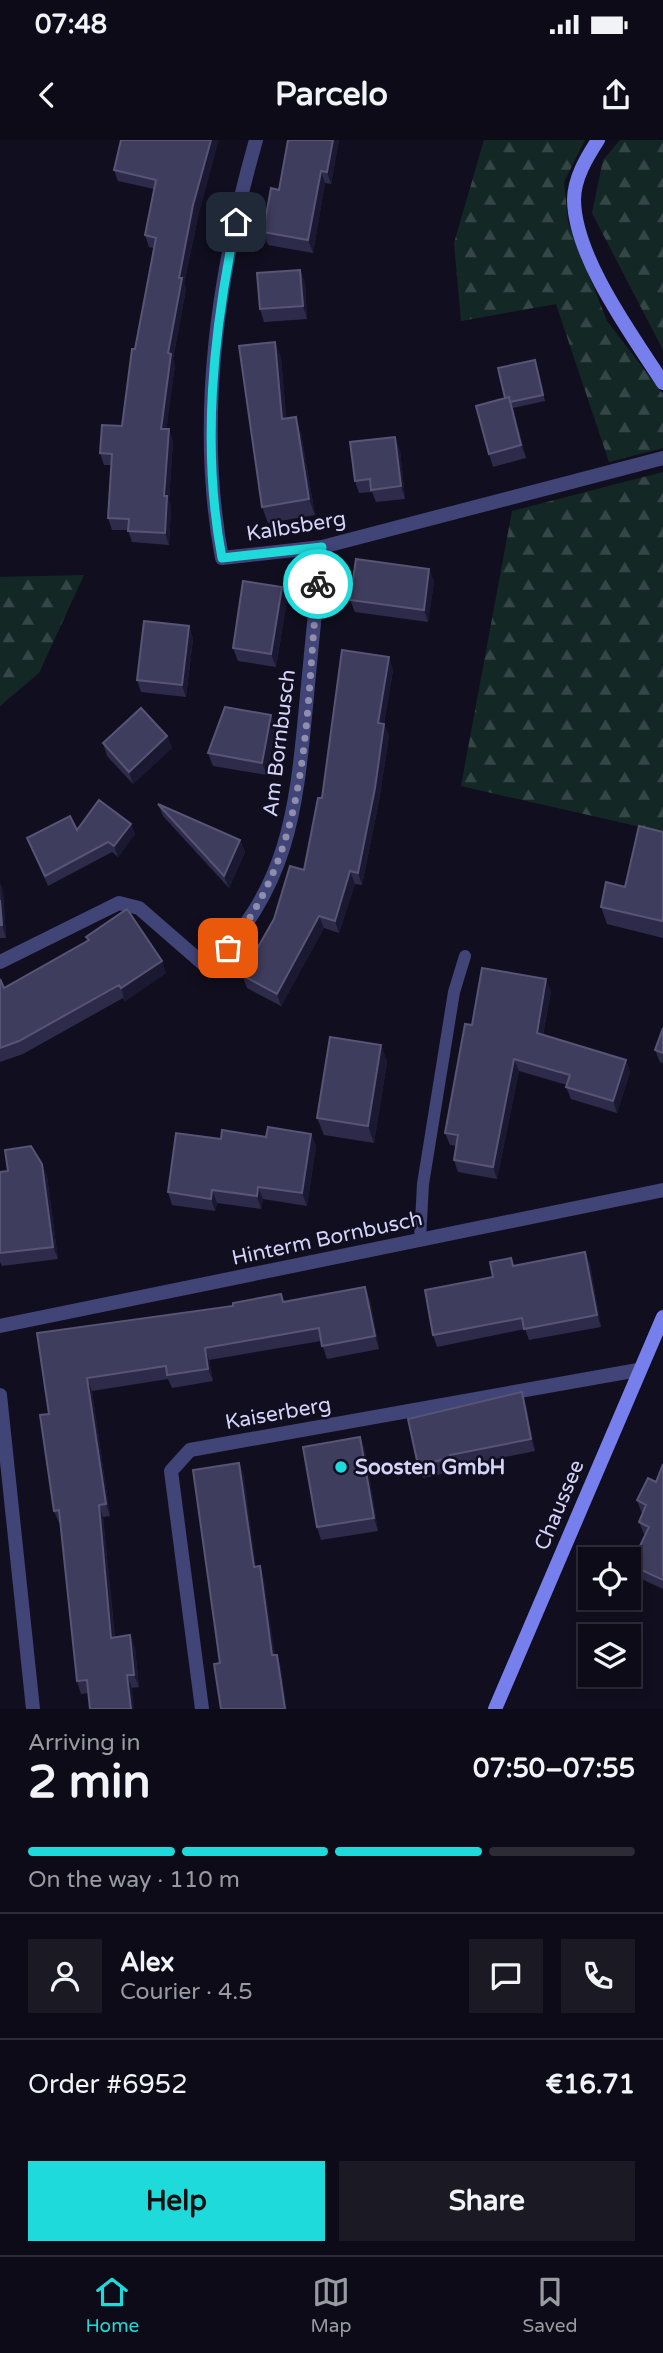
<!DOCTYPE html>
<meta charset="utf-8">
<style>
:root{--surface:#0d0b17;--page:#1b1924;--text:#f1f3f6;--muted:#9a9ba1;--line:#2d2b36;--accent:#1edada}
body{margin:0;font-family:"Varela Round",sans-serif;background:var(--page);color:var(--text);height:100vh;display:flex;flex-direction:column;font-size:26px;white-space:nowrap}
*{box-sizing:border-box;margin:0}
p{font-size:23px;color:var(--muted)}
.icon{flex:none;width:38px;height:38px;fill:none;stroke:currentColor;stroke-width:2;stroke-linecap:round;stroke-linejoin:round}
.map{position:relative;height:1569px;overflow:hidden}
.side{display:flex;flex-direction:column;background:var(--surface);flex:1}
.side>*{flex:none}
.tools{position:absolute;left:578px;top:1407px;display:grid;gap:14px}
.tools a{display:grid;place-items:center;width:63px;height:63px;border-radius:0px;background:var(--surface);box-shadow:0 4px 10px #0003,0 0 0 2px var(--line);font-size:35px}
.pin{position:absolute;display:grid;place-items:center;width:60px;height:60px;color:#fff;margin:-30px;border-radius:14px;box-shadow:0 4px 10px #0006}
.courier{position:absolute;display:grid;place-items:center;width:70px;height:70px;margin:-35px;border:5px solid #1edada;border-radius:50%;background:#fff;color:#222;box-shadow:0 2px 9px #0007}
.headline em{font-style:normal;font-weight:700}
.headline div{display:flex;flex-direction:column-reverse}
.headline{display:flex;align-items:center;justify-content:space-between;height:119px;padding:0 28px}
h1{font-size:46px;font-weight:700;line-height:52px}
.bar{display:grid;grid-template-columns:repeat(4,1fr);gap:10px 7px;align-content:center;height:84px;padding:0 28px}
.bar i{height:9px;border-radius:5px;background:var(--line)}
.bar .active{background:var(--accent)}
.bar p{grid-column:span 4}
.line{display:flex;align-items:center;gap:18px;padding:0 28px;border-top:2px solid var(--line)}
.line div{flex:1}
.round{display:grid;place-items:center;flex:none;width:74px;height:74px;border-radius:0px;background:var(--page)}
.cta{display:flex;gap:14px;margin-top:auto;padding:14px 28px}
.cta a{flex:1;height:80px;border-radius:0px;background:var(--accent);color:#111;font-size:28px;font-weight:700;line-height:80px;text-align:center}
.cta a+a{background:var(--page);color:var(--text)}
.status{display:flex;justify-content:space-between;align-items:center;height:49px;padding:0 35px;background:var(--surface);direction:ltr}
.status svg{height:19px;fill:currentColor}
header{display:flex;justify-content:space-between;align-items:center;height:91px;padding:0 28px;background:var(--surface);font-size:32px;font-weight:700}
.tabs{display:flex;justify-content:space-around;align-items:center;height:98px;border-top:2px solid var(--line);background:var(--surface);font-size:19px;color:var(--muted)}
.tabs a{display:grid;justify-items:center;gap:4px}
.tabs .active{color:var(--accent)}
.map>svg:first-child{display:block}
</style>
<div class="status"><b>07:48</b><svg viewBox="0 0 49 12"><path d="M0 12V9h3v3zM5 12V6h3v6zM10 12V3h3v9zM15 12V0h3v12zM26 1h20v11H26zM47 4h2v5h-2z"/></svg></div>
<header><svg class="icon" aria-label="back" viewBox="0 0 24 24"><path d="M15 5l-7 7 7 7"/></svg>Parcelo<svg class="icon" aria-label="share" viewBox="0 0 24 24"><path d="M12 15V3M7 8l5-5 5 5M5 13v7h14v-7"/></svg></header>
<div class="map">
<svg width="663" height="1569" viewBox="0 0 663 1569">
<defs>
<pattern id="forest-firs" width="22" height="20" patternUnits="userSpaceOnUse" patternTransform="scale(1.75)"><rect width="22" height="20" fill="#132825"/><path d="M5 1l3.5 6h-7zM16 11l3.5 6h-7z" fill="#344645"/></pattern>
</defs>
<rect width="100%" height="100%" fill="#110f1f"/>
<!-- forest -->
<path fill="url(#forest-firs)" d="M484,0H585L564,42L568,82L607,181L663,254V308L609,322L556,164L461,181L454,103Z
M620,0H663V210L592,73L603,20Z
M663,332V692L461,646L512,371Z
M84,435L39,533L0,566V437Z"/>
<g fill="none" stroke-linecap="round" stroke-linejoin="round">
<!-- lane -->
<path stroke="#414477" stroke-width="12" d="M420,1100L423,1044L454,852L465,816"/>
<!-- street -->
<path stroke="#414477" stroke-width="14" d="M256,0C218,133 196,280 222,418L322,407L663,318
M0,822L119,763L139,768L208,828C288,749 296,673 306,566C311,513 316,460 322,407
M0,1186L663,1050
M0,1255L33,1569
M202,1569L171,1331L190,1310L638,1230"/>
<!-- secondary -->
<path stroke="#777fec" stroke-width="14" d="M598,0C587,17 574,38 574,60C575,118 632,195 663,243
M495,1569L663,1177"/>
</g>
<!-- wall -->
<path fill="#2e2b4a" d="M121,0L198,77L184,144L186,149L173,219L175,225L166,289L173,301L169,360L171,367L169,405L132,402L128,390H112L108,378L111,325H104L100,313L122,286L135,209L154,108L149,107L145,95L154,49L118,41L114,30Z
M339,0L331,44L325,43L313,113L268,105L263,92L279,50Z
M300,130L305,143L307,179L264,182L260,169Z
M275,202L281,218L286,278L301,293L315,375L268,383L262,367Z
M535,220L545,261L513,268L526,318L493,327L489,314L505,258Z
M400,310L405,359L376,362L372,352L359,353L355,341Z
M429,429L434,442L428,482L355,472L350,460Z
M282,447L287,460L276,527L238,521L233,508Z
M189,486L193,499L186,557L141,552L137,540Z
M393,530L384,584L389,596L379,661L362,745L355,744L339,793L324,788L281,866L247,848L242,835L304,730L322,658Z
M271,575L275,587L267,635L213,626L208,613Z
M167,596L172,608L133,644L107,616L103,603Z
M158,664L240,700L245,712L229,748L163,676Z
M131,684L135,694L118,717L112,712L48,746L27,698Z
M663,692V798L607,784L601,767L625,747Z
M0,743L3,751L6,798H0Z
M86,797L166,833L125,861L123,858L23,914L0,922V839L4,848L88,801Z
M551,851L543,895L626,920L630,932L617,973L571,959L566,947L567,945L519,931L497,1039L458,1032L454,1020L456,1006L450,1005L445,993L472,885Z
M663,888V923L660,922L655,910Z
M381,905L387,922L374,1003L324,995L317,978Z
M311,994L316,1006L307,1066L263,1059L261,1069L217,1063L215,1071L172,1065L168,1052L221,999Z
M42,1024L47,1036L58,1119L2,1126L0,1122V1032Z
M511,1118L514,1126L590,1124L601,1187L529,1200L525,1189L437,1207L433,1195Z
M370,1159L379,1209L327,1219L321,1201L209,1220L213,1241L172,1248L168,1239L92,1251L110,1376L103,1377L115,1497L130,1495L135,1508L139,1547L81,1554L77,1541L61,1383H59L54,1371L49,1274L37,1193L284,1162Z
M526,1265L535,1311L455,1327V1331L423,1338L418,1325Z
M360,1297L365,1310L378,1391L321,1400L317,1387Z
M663,1324V1449L635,1436L631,1425L645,1395L644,1394L639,1382L643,1373L641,1371L637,1360L656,1342Z"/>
<!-- shaded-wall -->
<path fill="#1b1831" d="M211,0H219L198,77L184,144L186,149L173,219L175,225L165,300L161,289L168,213L179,138L193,65Z
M333,0H339L331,44L327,32Z
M321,31L325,43L313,113L308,100Z
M300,130L305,143L307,179L303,166Z
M275,202L281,218L288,295L282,279Z
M509,257L513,269L526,318L521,305Z
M296,277L301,293L315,375L309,359Z
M169,289L173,301L169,360L171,367L169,405L165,393L164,356Z
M395,297L400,310L405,359L401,346Z
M429,429L434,442L428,482L424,470Z
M282,447L287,460L276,527L271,514Z
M189,486L193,499L186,557L182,545Z
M389,517L393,530L382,595L378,583Z
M271,575L275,587L267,635L262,623Z
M384,584L389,596L379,661L362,745L358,733Z
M167,596L172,608L133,644L129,632Z
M131,684L135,694L118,717L114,706Z
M240,700L245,712L229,748L224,736Z
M350,731L355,744L339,793L335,781Z
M0,743L3,751L6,798L2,785Z
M319,776L324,788L281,866L277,854Z
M162,821L166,833L125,861L121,848Z
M546,839L551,851L541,905L537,893Z
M381,905L387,922L374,1003L368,986Z
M514,919L519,931L497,1039L493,1027Z
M626,920L630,932L617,973L613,961Z
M311,994L316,1006L307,1066L302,1053Z
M42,1024L47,1036L58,1119L53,1107Z
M258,1047L263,1059L261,1069L257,1056Z
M212,1050L217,1063L215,1071L211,1059Z
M585,1112L590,1124L601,1187L597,1175Z
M365,1147L370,1159L379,1209L375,1196Z
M205,1208L209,1220L213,1241L208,1229Z
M87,1238L92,1251L110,1376L106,1364Z
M522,1252L526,1265L535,1311L531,1299Z
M360,1297L365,1310L378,1391L374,1378Z
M239,1323L244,1336L258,1440L254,1427Z
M99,1365L103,1377L116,1510L111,1498Z
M260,1426L264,1439L277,1528L272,1515Z
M130,1495L135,1508L139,1547L134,1535Z
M277,1515L281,1527L287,1569H285Z
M127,1535L132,1548L134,1569H131Z"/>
<!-- building -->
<path fill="#3f3d5d" stroke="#575475" stroke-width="2" d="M121,0H211L193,65L179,138H182L168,213L171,214L161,289H169L164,356H167L165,393L128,391L129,379L108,378L112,314L100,313L102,285L122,286L132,209H135L156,98L145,95L156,40L114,30Z
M288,0H333L327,32L321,31L308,100L263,92L271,48L279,50Z
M300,130L303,166L260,169L257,133Z
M275,202L282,279L296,277L309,359L262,367L239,206Z
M535,220L543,255L510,262L509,257L505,258L498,228Z
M509,257L521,305L489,314L476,266Z
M395,297L401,346L371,350L370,339L355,341L350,302Z
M356,419L429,429L424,470L350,460Z
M243,441L282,447L271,514L233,508Z
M144,481L189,486L182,545L137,540Z
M342,510L389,517L378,583L384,584L375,648L358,733L350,731L335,781L319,776L277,854L242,835L274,779L290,726L304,730L318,658H322Z
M225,567L271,575L262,623L208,613Z
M141,568L167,596L129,632L103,603Z
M99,660L131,684L114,706L108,702L45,736L27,698L70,676L77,690Z
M158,664L240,700L224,736Z
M639,686L663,692V775L662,781L601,767L606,742L625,747Z
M0,760L2,785H0Z
M127,769L162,821L121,848L119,845L19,901L0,908V839L4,848L89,800L86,797Z
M482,828L546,839L537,893L626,920L613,961L566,947L570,935L514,919L493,1027L454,1020L458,995L445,993L465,884L472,885Z
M663,888V913L655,910Z
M330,897L381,905L368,986L317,978Z
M268,987L311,994L302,1053L258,1047L257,1056L212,1050L211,1059L168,1052L176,993L221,999L222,990L266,997Z
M31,1006L42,1024L53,1107L0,1113V1032L8,1031L5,1010Z
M585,1112L597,1175L524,1189L522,1178L433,1195L425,1150L493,1137L490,1122L511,1118L513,1126Z
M365,1147L375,1196L322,1206L319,1188L205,1208L208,1229L167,1235L166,1226L87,1238L106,1364L99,1365L111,1498L130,1495L134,1535H127L131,1569H90L87,1540L77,1541L59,1370L54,1371L40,1275L49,1274L37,1193L233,1166V1163L281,1154L283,1162Z
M522,1252L531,1299L450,1315L451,1318L418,1325L408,1279Z
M360,1297L374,1378L317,1387L303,1307Z
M239,1323L254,1427L260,1426L272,1515H277L285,1569H221L214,1524L220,1523L193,1330Z
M663,1324V1440L631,1425L649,1387L639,1382L646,1365L637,1360L648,1338L656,1342Z"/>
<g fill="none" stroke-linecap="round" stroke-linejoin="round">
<!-- done -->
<path stroke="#908ead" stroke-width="7" stroke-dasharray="0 12.6" d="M228,808C314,703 304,572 318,444"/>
<!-- route -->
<path stroke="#1edada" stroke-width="9" d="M236,82C213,192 201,307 222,418L322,407L318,444"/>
</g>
<!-- markers -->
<circle fill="#1edada" stroke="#110f1f" stroke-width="2.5" cx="341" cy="1327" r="7"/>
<g text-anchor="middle" stroke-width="5" stroke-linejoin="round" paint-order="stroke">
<!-- street labels -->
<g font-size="21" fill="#d4d3f9" stroke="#110f1f">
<text transform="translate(296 386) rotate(-9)" y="7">Kalbsberg</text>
<text transform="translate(279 603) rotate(-83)" y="7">Am Bornbusch</text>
<text transform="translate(327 1098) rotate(-12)" y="7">Hinterm Bornbusch</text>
<text transform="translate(278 1273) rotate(-10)" y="7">Kaiserberg</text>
<text transform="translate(559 1365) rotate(-67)" y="7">Chaussee</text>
</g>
<!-- poi labels -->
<g font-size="21" font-weight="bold" fill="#d4d3f9" stroke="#110f1f" text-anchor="start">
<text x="355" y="1334">Soosten GmbH</text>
</g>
</g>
</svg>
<div class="tools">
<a><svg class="icon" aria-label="locate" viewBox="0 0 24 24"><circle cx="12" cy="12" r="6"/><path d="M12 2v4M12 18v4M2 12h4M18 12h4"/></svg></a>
<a><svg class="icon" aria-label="layers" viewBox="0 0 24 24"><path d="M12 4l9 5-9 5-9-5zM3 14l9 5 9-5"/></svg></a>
</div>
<div class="pin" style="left:228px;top:808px;background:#ea580c"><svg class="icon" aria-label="bag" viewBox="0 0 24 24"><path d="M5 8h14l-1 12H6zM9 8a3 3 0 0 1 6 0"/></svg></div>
<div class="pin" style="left:236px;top:82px;background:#1f2937"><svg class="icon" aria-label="home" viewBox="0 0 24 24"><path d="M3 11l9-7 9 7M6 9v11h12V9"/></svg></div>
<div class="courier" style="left:318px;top:444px"><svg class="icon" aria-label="bike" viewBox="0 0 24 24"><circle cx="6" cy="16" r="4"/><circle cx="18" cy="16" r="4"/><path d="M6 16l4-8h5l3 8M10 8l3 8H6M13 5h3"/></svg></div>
</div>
<section class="side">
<div class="headline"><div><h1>2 min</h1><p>Arriving in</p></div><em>07:50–07:55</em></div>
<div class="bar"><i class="active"></i><i class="active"></i><i class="active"></i><i></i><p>On the way · 110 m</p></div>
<div class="line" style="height:126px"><a class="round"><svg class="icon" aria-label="person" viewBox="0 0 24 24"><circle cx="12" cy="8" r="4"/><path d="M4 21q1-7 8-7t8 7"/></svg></a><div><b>Alex</b><p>Courier · 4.5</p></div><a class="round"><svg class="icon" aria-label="chat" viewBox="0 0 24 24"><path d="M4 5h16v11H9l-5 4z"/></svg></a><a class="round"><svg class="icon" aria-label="phone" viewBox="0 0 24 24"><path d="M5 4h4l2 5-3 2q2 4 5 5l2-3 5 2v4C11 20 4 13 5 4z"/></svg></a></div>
<div class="line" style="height:91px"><div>Order #6952</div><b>€16.71</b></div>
<div class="cta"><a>Help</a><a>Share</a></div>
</section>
<nav class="tabs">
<a class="active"><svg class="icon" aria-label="home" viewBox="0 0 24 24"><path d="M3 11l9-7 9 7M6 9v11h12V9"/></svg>Home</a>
<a><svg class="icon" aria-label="map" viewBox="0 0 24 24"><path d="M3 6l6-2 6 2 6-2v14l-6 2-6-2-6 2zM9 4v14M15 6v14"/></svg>Map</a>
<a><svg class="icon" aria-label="saved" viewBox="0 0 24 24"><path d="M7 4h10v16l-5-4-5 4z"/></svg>Saved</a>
</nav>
